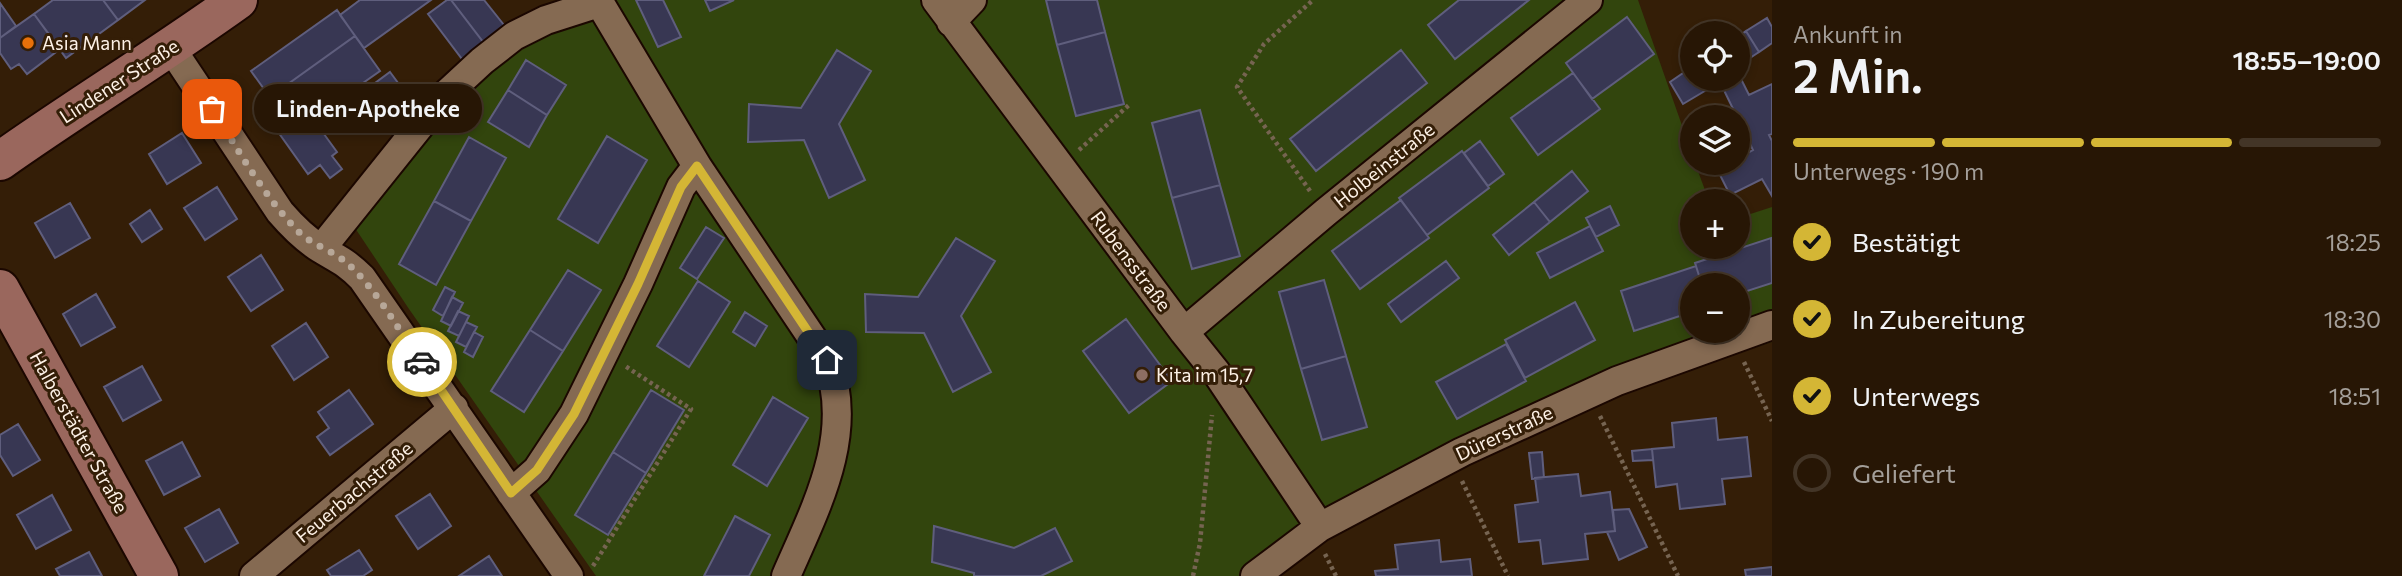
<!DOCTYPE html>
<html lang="de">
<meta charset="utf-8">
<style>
:root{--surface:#271605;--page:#2f1f0f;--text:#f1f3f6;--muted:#a49f9a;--line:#433527;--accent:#d4b635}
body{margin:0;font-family:Commissioner,sans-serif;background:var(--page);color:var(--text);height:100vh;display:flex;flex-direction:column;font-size:26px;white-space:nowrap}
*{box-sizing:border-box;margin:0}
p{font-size:23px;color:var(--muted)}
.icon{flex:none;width:38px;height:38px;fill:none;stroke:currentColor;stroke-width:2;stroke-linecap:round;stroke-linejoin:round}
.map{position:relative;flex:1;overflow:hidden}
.drawer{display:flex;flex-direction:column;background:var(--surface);width:630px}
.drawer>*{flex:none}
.buttons{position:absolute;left:1680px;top:21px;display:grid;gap:14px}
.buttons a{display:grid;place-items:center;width:70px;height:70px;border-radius:50%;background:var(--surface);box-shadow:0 4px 10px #0003,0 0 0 2px var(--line);font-size:35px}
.pin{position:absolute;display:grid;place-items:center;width:60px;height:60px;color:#fff;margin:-30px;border-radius:14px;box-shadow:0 4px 10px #0006}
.courier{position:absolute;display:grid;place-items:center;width:70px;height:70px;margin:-35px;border:5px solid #d4b635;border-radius:50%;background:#fff;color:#222;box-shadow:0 2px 9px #0007}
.bubble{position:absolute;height:49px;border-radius:24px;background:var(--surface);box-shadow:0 4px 10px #0003,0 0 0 2px var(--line);font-size:23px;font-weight:600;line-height:49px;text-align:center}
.summary em{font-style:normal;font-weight:600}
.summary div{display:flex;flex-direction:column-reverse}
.summary{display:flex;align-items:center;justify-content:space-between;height:119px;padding:0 21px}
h1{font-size:46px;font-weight:600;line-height:52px}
.bar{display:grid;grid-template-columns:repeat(4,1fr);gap:10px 7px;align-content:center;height:84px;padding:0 21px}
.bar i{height:9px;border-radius:5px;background:var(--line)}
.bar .active{background:var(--accent)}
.bar p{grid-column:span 4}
ol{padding:0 21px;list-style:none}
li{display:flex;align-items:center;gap:21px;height:77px}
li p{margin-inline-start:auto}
li .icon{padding:7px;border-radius:50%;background:var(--accent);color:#111;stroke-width:4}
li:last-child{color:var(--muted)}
li i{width:38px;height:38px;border:4px solid var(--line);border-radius:50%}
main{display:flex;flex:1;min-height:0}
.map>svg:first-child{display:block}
</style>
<main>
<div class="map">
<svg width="1772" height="576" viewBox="0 0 1772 576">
<rect width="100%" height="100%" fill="#341e07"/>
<!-- green -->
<path fill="#32450d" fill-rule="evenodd" d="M557,0H1638L1692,154V163H1695L1709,201H1692V247H1738V218L1772,207V342L1582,406L1315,546L1275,576H596L409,309L355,228L358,212L514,36ZM1692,285H1738V331H1692Z"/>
<!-- building -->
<path fill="#383753" stroke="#5f5e7d" stroke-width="2" d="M53,0H103L118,20L66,58L34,14Z
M103,0H145L118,20Z
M360,0H431L364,48L340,15Z
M447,0H451L487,47L465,63L428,14Z
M451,0H484L508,30L487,47Z
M636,0H663L681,37L658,47Z
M705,0H734L710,11Z
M1046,0H1097L1105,32L1057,45Z
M1459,0H1529L1455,59L1428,25Z
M0,3L16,26L0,38Z
M337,10L355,36L288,84L300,101L282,114L251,71Z
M34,14L60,49L27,74L19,64L11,69L0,53V38Z
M1627,17L1654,54L1592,99L1566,63Z
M1767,18L1772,27V43L1759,52L1746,31Z
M1746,31L1759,52L1738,66V37Z
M1105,32L1124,104L1076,116L1057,45Z
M355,36L380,71L313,118L288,84Z
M837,50L871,71L839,124L865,180L829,198L804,140L748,142L749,104L801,108Z
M1401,50L1427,83L1316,171L1290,139Z
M526,60L566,85L547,115L508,90Z
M1692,67V79H1738V73L1749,95L1772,84V134L1769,135L1772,141V196L1762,179L1730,195L1717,169L1729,163H1738V158L1753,150L1720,82L1683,104L1670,82Z
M390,72L418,110L404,130L371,86Z
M1573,73L1600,109L1538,155L1511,118Z
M508,90L547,115L529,147L488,122Z
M300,101L337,152L332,156L342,169L330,178L320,165L308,174L271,122Z
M1200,110L1220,185L1172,198L1152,123Z
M182,133L201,163L167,184L149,154Z
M607,136L647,160L598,243L558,219Z
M469,137L506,158L471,221L434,201Z
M1480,141L1504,174L1488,186L1464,153Z
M1462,151L1489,188L1427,235L1399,198Z
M1572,171L1588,191L1550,222L1534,202Z
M1220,185L1240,256L1192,269L1172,198Z
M217,187L237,219L205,240L184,208Z
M1401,200L1429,238L1360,289L1332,251Z
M434,201L471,221L436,285L399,264Z
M1534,202L1550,222L1509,255L1493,235Z
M70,203L90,238L55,258L35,223Z
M1610,206L1619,225L1596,237L1586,218Z
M150,210L162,229L142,242L130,224Z
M1590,226L1603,251L1550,278L1537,253Z
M706,227L724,238L697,279L680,268Z
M956,238L995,261L961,316L991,372L953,392L924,333L866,332L865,294L918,297Z
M1771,238L1772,283L1738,294V285H1702L1695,263Z
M261,255L283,290L251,311L228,277Z
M1446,261L1459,278L1401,322L1388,304Z
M1696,266L1702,285H1692V312L1634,331L1621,291Z
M568,270L601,290L563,351L530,330Z
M1324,280L1346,356L1301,369L1279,292Z
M698,281L730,302L689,367L657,346Z
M445,287L455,292L443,316L433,310Z
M96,294L115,327L81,346L63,314Z
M452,297L463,303L451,326L441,321Z
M1575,302L1595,340L1525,378L1505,340Z
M458,311L469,316L459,336L448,331Z
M745,312L767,326L755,346L733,332Z
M1126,319L1172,381L1129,413L1083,351Z
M466,322L477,327L466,347L456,342Z
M306,323L328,357L294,380L272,346Z
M530,330L563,351L524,412L491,391Z
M474,332L483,337L473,357L464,352Z
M1506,344L1526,381L1457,419L1436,382Z
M1346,356L1367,427L1322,440L1301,369Z
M142,366L161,400L123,421L104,387Z
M349,390L373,424L330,455L317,437L329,428L318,412Z
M651,390L684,410L646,473L613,452Z
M773,397L808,418L767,486L733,465Z
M1716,418L1718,440L1747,437L1751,476L1722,479L1725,504L1680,509L1677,484L1656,487L1652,449L1674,447L1672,423Z
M18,424L40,460L13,476L0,455V435Z
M182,442L200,476L164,495L146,461Z
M1652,449L1653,460L1633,461L1632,451Z
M613,452L646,473L608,535L575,515Z
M1542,452L1544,478L1532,479L1529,453Z
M1578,474L1581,496L1610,492L1615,531L1585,534L1588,559L1543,564L1540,540L1519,542L1515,505L1538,502L1535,478Z
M430,494L451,526L418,549L396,516Z
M52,495L71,530L36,549L17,515Z
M219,509L238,543L205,562L185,528Z
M1629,509L1647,547L1619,560L1607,532L1615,531L1613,510Z
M735,516L770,535L749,576H704Z
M934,526L1014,548L1055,528L1072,561L1041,576H974V573L932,562Z
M1439,540L1441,562L1470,559L1472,576H1376L1375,571L1398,569L1395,545Z
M359,550L372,570L363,576H331L327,570Z
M89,552L102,576H60L56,569Z
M489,556L502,576H459Z
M1772,567V576H1746L1745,570Z"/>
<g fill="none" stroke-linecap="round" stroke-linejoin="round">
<defs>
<path id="minor" d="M598,0L697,166L827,360C856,434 815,509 786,576
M936,0L1184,332L1216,372L1320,527
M951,22L972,0
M171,48L280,212C292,226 305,239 321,249C339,260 346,262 362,278L569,576
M321,249L442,98L482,61L514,36L546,20L599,3
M1184,332L1326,212L1588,0
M511,493L537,470L574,414L638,284L681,187L697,166
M254,576L454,408
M1255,576L1320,527L1462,452L1617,381L1772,325"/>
<path id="secondary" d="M0,161C78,106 160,56 238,0
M0,289L159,576"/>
</defs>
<!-- minor casing -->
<use href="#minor" stroke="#1b0700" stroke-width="32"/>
<!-- secondary casing -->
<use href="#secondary" stroke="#1b0700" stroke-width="42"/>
<!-- path -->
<path stroke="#766451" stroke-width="4.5" stroke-dasharray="3.5 3.5" stroke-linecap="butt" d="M1079,150L1129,105
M1310,191L1237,87L1264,44L1313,0
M1744,362L1772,421
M1600,416L1678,576
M1462,481L1508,576
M1325,554L1336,576
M593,566L691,409L625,366
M1193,576L1200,543L1212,415"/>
<!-- minor -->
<use href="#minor" stroke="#856a52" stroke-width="28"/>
<!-- secondary -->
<use href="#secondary" stroke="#9a675d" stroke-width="38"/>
</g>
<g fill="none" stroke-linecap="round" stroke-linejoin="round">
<!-- done -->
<path stroke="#b7a798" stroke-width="7" stroke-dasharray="0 12.6" d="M212,109C238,149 262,193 295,228C310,245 333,250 348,264C378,291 398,330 422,362"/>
<!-- route -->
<path stroke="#d4b635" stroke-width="9" d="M422,362L511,493L537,470L574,414L638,284L681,187L697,166L827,360"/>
</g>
<!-- markers -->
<circle fill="#e8710a" stroke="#341e07" stroke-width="2.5" cx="28" cy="43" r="7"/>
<circle fill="#8d6e63" stroke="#341e07" stroke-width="2.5" cx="1142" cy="375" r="7"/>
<g text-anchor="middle" stroke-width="6" stroke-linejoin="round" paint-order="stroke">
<!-- poi labels -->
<g font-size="19" fill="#fdf1e6" stroke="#341e07" text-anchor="start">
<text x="42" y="50">Asia Mann</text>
<text x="1156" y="382">Kita im 15,7</text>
</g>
<!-- street labels -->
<g font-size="19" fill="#fdf1e6" stroke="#341e07">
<text transform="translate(119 81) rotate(-33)" y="7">Lindener Straße</text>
<text transform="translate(1384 165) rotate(-39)" y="7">Holbeinstraße</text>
<text transform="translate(1131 261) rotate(53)" y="7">Rubensstraße</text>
<text transform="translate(79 432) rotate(61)" y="7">Halberstädter Straße</text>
<text transform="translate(1504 433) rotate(-25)" y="7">Dürerstraße</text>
<text transform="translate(354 492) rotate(-40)" y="7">Feuerbachstraße</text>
</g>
</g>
</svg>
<div class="buttons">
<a><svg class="icon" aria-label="locate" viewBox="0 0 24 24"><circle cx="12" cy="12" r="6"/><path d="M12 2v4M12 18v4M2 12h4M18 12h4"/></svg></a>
<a><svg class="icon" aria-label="layers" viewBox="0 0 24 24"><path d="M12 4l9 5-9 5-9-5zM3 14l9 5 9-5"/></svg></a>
<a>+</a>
<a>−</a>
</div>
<div class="pin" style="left:212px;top:109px;background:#ea580c"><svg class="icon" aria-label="bag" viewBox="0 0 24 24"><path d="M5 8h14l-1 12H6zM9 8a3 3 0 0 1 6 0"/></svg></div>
<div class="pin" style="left:827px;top:360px;background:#1f2937"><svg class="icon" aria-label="home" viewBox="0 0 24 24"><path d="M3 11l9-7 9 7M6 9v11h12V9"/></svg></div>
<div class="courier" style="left:422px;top:362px"><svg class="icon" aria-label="car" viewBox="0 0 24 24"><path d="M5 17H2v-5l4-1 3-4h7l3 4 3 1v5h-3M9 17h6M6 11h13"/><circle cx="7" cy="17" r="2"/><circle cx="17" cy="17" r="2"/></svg></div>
<div class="bubble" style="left:254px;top:84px;width:228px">Linden-Apotheke</div>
</div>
<section class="drawer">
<div class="summary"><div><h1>2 Min.</h1><p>Ankunft in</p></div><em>18:55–19:00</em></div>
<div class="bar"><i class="active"></i><i class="active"></i><i class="active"></i><i></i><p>Unterwegs · 190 m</p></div>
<ol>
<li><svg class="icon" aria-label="check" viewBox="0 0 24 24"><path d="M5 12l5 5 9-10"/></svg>Bestätigt<p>18:25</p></li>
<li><svg class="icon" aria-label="check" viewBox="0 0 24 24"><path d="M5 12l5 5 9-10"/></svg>In Zubereitung<p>18:30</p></li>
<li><svg class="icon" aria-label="check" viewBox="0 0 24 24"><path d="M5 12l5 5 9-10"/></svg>Unterwegs<p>18:51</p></li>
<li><i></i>Geliefert</li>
</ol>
</section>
</main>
